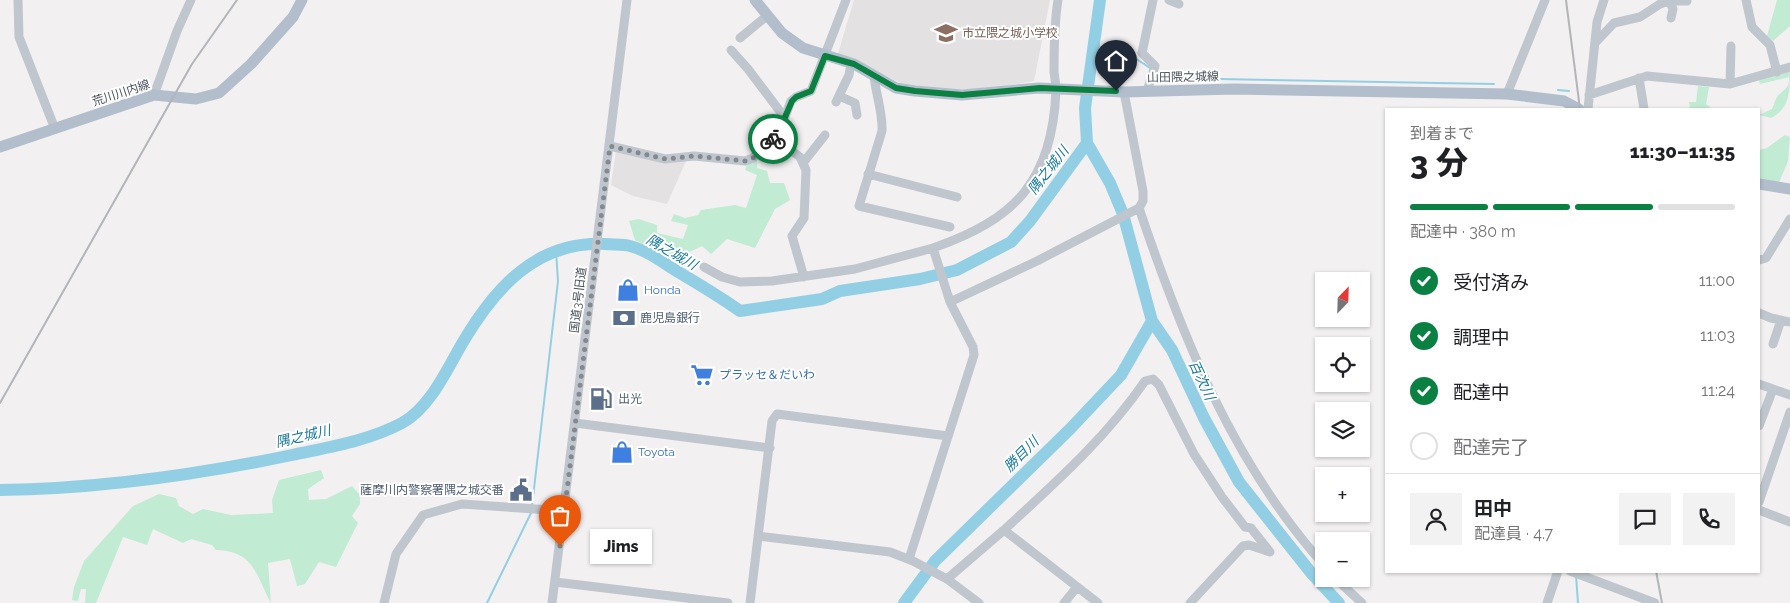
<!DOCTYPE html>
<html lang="ja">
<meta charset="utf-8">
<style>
:root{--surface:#fff;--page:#f2f2f2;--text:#202124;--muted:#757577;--line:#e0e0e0;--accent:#0b8043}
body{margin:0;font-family:Raleway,"Noto Sans JP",sans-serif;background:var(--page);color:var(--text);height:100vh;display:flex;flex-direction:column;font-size:19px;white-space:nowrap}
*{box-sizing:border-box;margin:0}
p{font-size:16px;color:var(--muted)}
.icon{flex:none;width:28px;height:28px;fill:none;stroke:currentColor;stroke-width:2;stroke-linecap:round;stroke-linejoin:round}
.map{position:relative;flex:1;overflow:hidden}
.drawer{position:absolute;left:1385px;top:108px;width:375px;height:465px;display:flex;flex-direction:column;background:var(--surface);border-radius:0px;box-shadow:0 1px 4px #0004}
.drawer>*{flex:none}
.needle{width:32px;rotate:23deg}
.fabs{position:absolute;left:1315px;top:272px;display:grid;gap:10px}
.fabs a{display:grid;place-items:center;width:55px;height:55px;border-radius:0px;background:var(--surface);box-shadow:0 1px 4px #0004;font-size:25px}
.pin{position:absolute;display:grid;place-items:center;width:42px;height:42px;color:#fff;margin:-51px -21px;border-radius:50% 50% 50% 0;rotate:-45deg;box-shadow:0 0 5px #0007}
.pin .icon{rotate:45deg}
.courier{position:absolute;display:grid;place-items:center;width:50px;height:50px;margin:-25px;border:4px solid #0b8043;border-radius:50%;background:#fff;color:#222;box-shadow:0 1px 6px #0007}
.bubble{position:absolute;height:35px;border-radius:0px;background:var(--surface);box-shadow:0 1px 4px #0004;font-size:16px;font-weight:800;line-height:35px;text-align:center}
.summary em{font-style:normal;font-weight:800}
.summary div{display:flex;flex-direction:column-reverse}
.summary{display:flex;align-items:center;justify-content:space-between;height:85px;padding:0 25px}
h1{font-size:32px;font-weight:800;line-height:38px}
.bar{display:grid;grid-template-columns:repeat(4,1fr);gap:8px 5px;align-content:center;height:60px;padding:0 25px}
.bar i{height:6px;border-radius:4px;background:var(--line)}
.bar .active{background:var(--accent)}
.bar p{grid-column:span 4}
.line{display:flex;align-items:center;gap:12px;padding:0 25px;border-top:1px solid var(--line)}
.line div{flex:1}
.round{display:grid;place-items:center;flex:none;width:52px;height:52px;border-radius:0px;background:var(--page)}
ol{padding:0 25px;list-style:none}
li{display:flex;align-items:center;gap:15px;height:55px}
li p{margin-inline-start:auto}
li .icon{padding:5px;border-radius:50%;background:var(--accent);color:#fff;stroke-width:4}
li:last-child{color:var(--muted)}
li i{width:28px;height:28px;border:2px solid var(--line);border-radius:50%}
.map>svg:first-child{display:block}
</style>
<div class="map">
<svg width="1790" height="603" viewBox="0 0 1790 603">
<rect width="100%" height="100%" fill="#f2f0f0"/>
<!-- education -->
<path fill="#e3e1e1" d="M854,0H1050L1034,81L991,89H938L901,83L853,61L837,57Z
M616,150L666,162L686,161L667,204L633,196L611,185Z"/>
<!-- green -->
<path fill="#c2ebd4" d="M1777,0H1790V26L1773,41L1767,36Z
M1790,70C1790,92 1790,108 1771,118L1759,115L1772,109C1774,106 1775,100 1777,97C1783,89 1790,89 1789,77L1760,84L1759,80Z
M1698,86L1709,87L1706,104L1712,109H1690L1689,102H1696Z
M1785,135L1790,137L1788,161L1778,185L1759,181V150L1767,148Z
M757,158V168L767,171L770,183H784L790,200L775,209L755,248L727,239L711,254L702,246L673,260L635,240L629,221L639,219L657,225V233L683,239L688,225L671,221L674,214L685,218L698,215L701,210L735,205L746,208L757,175L745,170L747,164Z
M321,470L324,478L308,489L309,500L326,499L352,486L360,495V504L352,516L358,523L336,567L319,562L305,584L297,586L290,559L268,563L271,603C256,576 255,551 216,550L212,545L191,539L183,543L153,529L147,545L123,537L96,603H85L86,589H81L78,601L72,600L74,587L84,561L133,506L159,494L176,498L179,506L193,514L203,509L231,515L273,513L272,500L279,480Z"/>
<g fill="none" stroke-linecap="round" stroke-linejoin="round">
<!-- stream -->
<path stroke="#93cfe4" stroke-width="2" d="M1094,50L1115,54
M1135,58L1150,68
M1156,73L1165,78L1494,84
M1558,90L1569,91
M532,506L558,281L556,251
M1576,575L1578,603
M487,603L531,513"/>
<!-- river -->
<path stroke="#93cfe4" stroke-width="12" d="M1087,143L1110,183L1123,214L1152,321L1172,350L1204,418L1239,482L1312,574L1339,603
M0,490C98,489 196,475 292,455C329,447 368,441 402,423C430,408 447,369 463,342C495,288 536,241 605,244C613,245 622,244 630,246C646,250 661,261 675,270C697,283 719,296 740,311L822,299L840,291L920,279L957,270L1011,242L1030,221L1087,143L1085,108L1100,0
M904,603L935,561L1070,429L1121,375L1152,321"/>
<!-- minor -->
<path stroke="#bfc6cd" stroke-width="9" d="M18,0L19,37L55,129
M1169,0L1179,4
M1669,0L1673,9L1671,18
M1746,0L1752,27L1770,45L1777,72
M740,38L768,15
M1596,42L1614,23L1640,17L1660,4L1669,1H1687
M731,50L748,69L785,118
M874,76C876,95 883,113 882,131L859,206L950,227
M1639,78L1644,109
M1730,84L1731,46
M1147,91L1155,66L1142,53L1153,0
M1507,94L1545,0
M154,95L177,31L191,0
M1589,95L1647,76L1730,84L1790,67
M839,96L855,103L857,115
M836,102L849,75L851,64
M1588,109L1597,22L1604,0
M776,139L800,157L806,170L804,218L792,236L804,277
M610,146L665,159L694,156L745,161L753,158L767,143L776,139L791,101L796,97L811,91L846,0
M803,163L825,135
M868,174L957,197
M1139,208C1182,336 1232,462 1324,565
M1759,260L1766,258L1790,219
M704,267L722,277L740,282L772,281L855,269L933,248
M950,302L1037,261L1139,208L1143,201V191L1124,92
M1759,313L1771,318L1790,322
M1773,344L1781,320
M1759,384L1790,395
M575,423L770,448
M1759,426L1773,389
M1759,502L1790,412
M1759,510L1790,522
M1004,530C1055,483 1106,438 1145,381L1153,379L1159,385L1194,454L1222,497L1245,527L1251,528L1270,552L1249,545L1243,546L1190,603
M758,536L890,552L913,561L947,579L1004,530L1098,603
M909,559L974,355L973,347L950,302L933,248C1016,219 1052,181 1056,91C1056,85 1055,79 1054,72C1054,48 1054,24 1058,0
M1570,571L1655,603
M947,579L979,603
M1336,579L1362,603
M555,582L728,603
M384,603L396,554L423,515L462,504L565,511
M552,603L627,0
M750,603L772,421L777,414L948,436
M1064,603L1077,587
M1547,603L1558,571"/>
<!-- major -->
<path stroke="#b2becc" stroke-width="11" d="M755,0L782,33L803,48L854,64L896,88L915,91L962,95L1039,88L1124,92L1234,89L1507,94L1564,101L1579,109
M0,147L154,95L196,99L219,93L251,64L293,17L302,0
M1759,184L1790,189"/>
<!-- rail -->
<path stroke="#b2b5b9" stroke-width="2" d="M1566,0L1580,109
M0,403L192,64L237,0
M1656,571L1662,603"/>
</g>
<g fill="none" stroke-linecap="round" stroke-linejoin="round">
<!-- done -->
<path stroke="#84898f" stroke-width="5" stroke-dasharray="0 9" d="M560,546L610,146L665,159L694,156L745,161L753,158L766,143L773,139"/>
<!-- route -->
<path stroke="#0b8043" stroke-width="6" d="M773,139L776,138L792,101L796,97L811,91L825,56L854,64L896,88L915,91L962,95L1040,88L1116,91"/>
</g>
<!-- icons -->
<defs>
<symbol id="school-bare" viewBox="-9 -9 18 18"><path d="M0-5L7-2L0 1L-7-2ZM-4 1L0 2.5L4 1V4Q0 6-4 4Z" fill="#8d6e63" stroke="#fff" stroke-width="2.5" paint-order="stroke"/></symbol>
<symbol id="shop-bare" viewBox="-9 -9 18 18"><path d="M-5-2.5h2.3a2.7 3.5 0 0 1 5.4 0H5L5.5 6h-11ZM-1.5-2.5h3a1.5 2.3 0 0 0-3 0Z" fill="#3f7fe0" stroke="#fff" stroke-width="2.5" paint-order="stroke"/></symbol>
<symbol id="bank-bare" viewBox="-9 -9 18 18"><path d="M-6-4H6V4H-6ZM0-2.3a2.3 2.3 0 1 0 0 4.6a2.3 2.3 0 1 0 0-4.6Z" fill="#5c6f8a" stroke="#fff" stroke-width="2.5" paint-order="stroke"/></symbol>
<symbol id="supermarket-bare" viewBox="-9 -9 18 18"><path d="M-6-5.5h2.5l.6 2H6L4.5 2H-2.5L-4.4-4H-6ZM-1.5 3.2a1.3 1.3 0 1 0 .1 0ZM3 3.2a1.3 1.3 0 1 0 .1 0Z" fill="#3f7fe0" stroke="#fff" stroke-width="2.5" paint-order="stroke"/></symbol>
<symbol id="fuel-bare" viewBox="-9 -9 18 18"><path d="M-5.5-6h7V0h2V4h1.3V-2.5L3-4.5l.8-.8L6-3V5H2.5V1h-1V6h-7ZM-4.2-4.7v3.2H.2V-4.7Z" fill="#5c6f8a" stroke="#fff" stroke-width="2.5" paint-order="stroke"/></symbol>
<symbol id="civic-bare" viewBox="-9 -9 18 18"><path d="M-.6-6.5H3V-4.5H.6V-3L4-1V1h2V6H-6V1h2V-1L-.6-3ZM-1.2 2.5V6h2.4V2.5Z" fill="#5c6f8a" stroke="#fff" stroke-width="2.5" paint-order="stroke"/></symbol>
</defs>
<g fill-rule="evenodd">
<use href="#school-bare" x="930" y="17" width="32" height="32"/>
<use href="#shop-bare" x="612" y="274" width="32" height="32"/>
<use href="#bank-bare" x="608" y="302" width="32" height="32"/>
<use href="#supermarket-bare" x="686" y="359" width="32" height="32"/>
<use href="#fuel-bare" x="585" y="383" width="32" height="32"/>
<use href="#shop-bare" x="606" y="436" width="32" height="32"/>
<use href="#civic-bare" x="505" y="474" width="32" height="32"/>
</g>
<g text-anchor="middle" stroke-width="4" stroke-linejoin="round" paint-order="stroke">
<!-- education labels -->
<g font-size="12" fill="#785e54" stroke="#fff" text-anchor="start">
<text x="962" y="37">市立隈之城小学校</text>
</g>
<!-- street labels -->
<g font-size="12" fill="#49525b" stroke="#fff">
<text transform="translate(1183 77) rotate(-1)" y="4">山田隈之城線</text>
<text transform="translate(121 93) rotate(-18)" y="4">荒川川内線</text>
<text transform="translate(578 300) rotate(-83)" y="4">国道3号旧道</text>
</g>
<!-- shop labels -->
<g font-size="12" fill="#366cbe" stroke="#fff" text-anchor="start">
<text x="644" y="294">Honda</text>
<text x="719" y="379">プラッセ＆だいわ</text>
<text x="638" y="456">Toyota</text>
</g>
<!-- service labels -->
<g font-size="12" fill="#4e5e75" stroke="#fff" text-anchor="start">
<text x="640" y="322">鹿児島銀行</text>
<text x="618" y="403">出光</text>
<text x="504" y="494" text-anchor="end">薩摩川内警察署隅之城交番</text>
</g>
<!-- water labels -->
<g font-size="14" font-style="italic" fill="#197b9e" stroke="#fff">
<text transform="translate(1048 170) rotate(-52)" y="5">隅之城川</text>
<text transform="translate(672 252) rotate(30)" y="5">隅之城川</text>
<text transform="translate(1202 380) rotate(65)" y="5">百次川</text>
<text transform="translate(303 436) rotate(-13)" y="5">隅之城川</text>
<text transform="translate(1021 454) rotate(-45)" y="5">勝目川</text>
</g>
</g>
</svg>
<div class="fabs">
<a><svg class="needle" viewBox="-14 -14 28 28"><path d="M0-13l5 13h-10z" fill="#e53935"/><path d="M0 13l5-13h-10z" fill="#757577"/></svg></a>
<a><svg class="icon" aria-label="locate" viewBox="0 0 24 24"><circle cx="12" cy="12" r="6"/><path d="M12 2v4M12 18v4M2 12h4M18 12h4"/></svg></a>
<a><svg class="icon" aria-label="layers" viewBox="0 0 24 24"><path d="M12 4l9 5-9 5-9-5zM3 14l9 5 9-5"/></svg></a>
<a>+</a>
<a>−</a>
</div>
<div class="pin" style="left:560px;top:546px;background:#ea580c"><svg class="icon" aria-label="bag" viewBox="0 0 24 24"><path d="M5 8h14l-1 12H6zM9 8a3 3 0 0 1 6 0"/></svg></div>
<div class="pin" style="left:1116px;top:91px;background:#1f2937"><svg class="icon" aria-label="home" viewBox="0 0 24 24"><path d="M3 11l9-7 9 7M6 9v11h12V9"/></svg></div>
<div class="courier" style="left:773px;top:139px"><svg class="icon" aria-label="bike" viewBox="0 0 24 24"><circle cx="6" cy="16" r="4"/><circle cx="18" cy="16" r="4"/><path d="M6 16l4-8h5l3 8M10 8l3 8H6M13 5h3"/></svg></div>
<div class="bubble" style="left:590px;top:529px;width:62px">Jims</div>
<section class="drawer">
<div class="summary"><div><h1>3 分</h1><p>到着まで</p></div><em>11:30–11:35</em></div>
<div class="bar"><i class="active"></i><i class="active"></i><i class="active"></i><i></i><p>配達中 · 380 m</p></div>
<ol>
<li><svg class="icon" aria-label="check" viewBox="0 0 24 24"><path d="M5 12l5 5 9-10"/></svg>受付済み<p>11:00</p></li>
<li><svg class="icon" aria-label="check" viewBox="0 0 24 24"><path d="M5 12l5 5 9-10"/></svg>調理中<p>11:03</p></li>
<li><svg class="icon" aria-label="check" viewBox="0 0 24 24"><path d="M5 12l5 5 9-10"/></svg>配達中<p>11:24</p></li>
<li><i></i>配達完了</li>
</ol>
<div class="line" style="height:90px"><a class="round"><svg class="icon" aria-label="person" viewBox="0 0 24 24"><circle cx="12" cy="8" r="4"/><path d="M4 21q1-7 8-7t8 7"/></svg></a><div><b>田中</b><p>配達員 · 4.7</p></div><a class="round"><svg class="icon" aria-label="chat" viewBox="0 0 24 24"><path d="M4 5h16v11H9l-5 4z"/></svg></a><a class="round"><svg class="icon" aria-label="phone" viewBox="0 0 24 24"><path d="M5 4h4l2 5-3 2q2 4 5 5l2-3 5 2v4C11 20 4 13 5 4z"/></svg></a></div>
</section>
</div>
